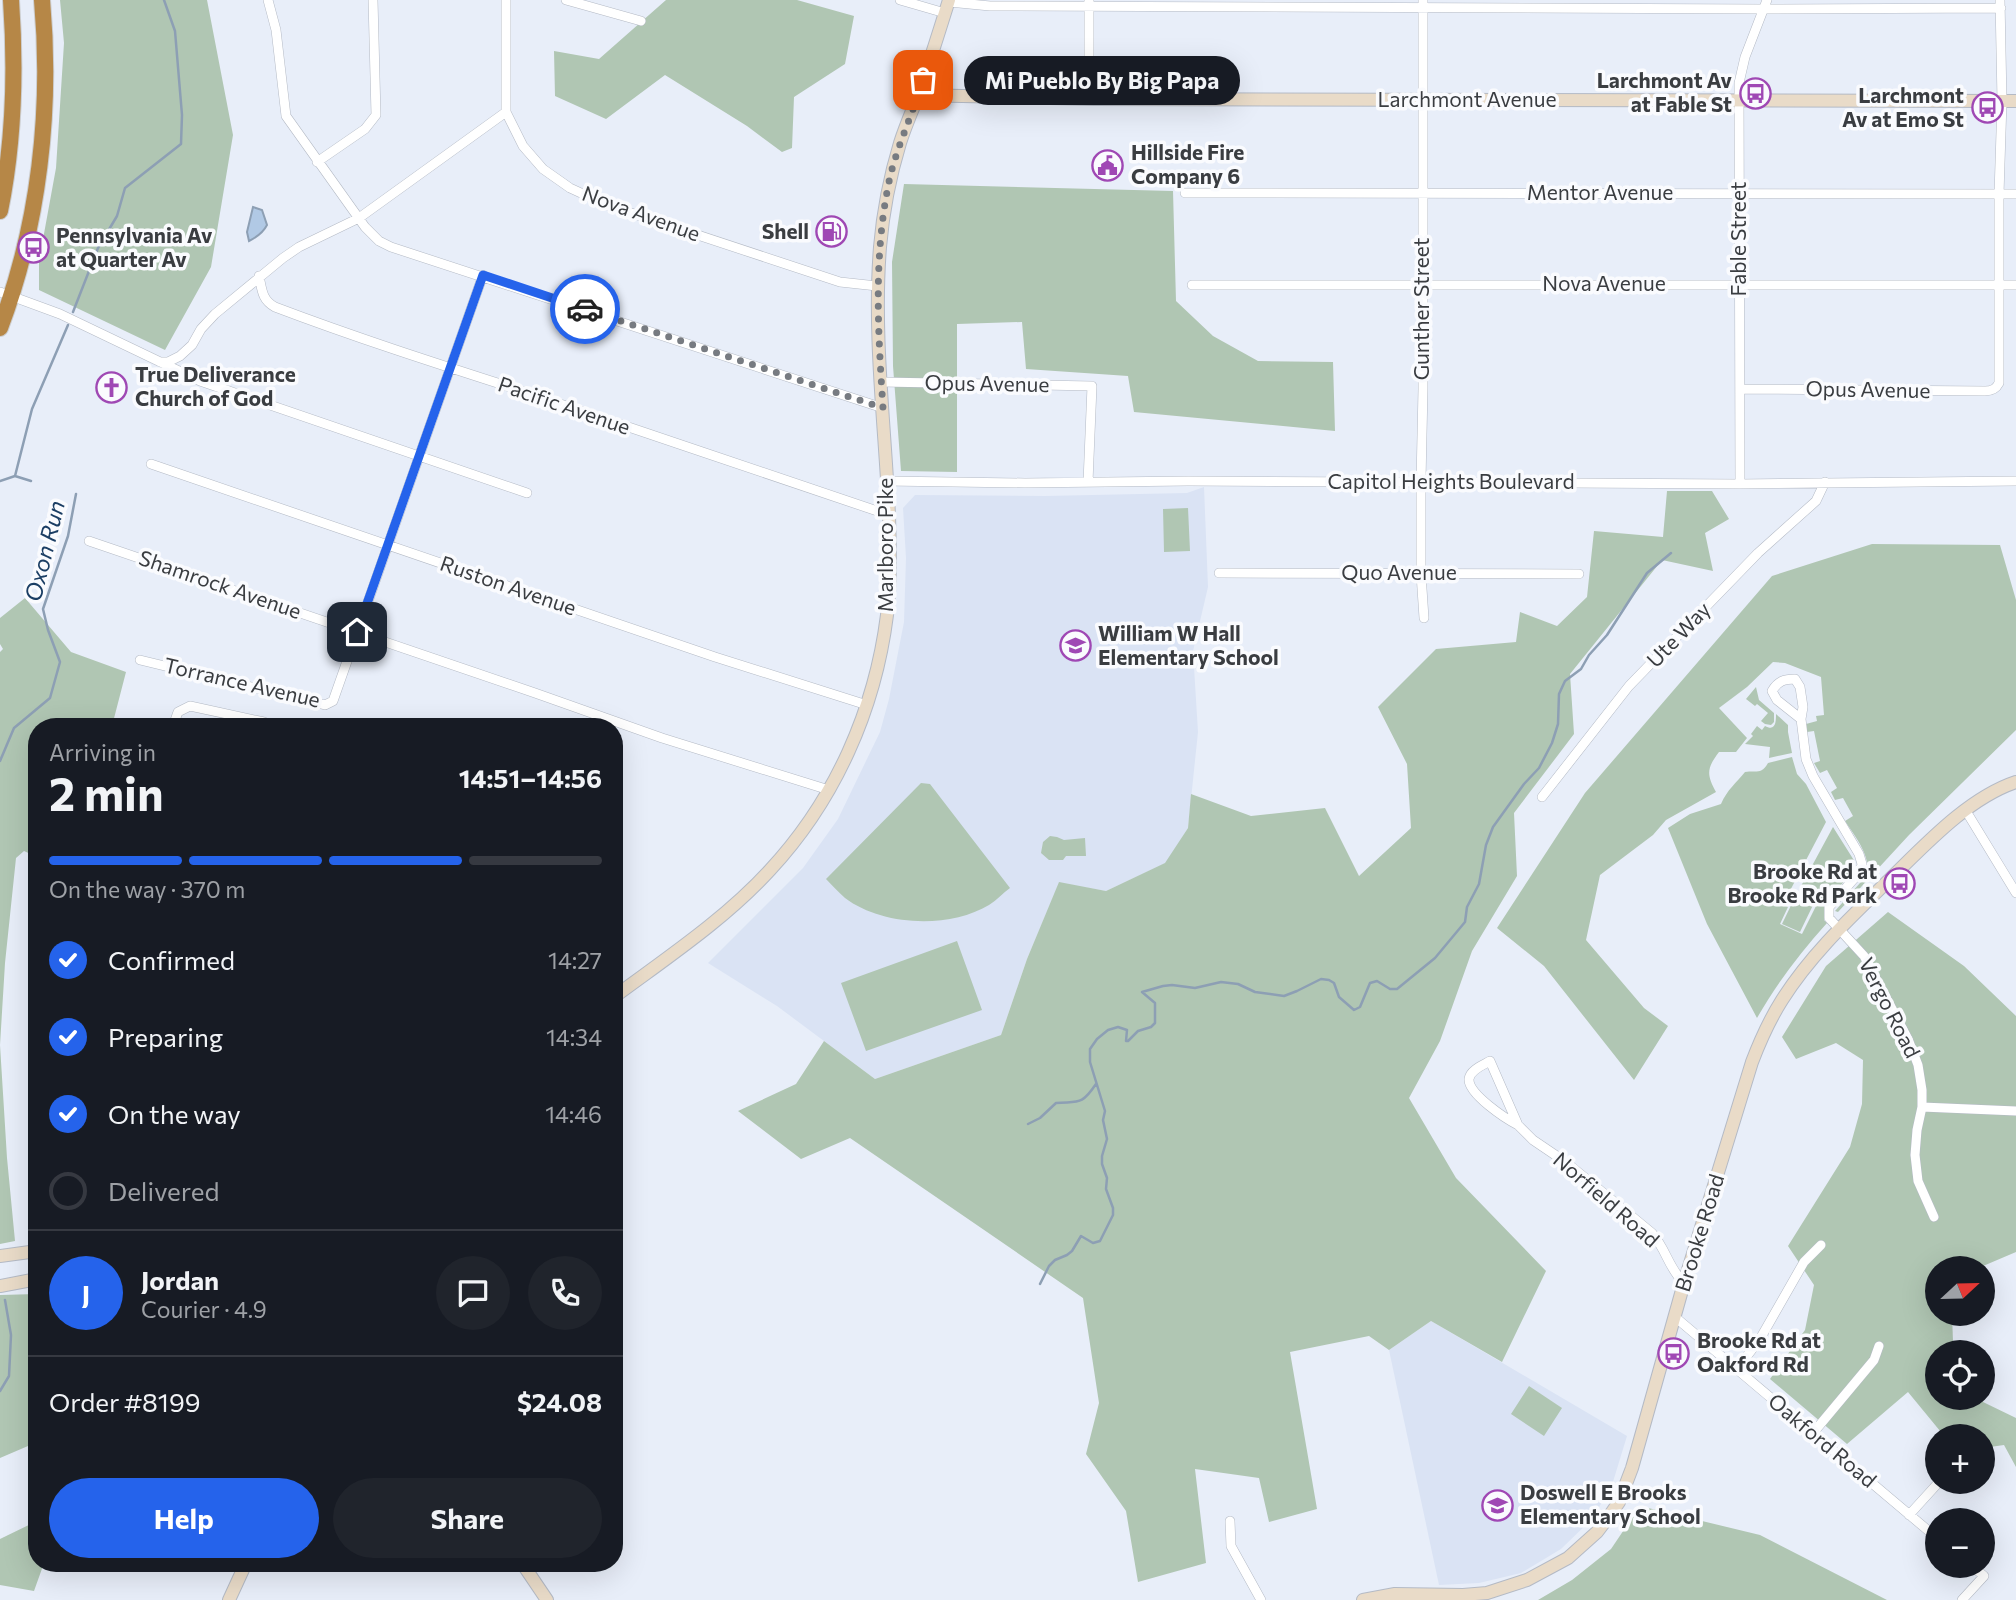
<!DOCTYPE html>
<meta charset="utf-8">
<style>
:root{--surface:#171b24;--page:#20242c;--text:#f1f3f6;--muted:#9ea1a6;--line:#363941;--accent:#2563eb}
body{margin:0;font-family:Commissioner,sans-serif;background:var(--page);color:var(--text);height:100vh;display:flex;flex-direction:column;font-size:26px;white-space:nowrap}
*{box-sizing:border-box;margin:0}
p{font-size:23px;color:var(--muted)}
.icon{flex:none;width:38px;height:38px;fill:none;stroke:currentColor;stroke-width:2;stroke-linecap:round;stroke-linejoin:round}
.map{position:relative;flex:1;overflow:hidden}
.details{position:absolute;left:28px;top:718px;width:595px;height:854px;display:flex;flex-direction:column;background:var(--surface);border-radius:28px;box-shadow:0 7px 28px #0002}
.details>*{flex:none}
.needle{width:46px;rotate:68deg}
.fabs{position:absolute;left:1925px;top:1256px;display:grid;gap:14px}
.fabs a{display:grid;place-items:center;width:70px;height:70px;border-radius:50%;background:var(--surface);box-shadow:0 7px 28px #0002;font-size:35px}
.pin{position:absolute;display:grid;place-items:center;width:60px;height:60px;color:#fff;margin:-30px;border-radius:14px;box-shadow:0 4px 10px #0006}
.courier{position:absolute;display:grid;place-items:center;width:70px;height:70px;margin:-35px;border:5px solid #2563eb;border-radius:50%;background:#fff;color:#222;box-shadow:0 2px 9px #0007}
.bubble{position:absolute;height:49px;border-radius:24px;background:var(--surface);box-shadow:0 7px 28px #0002;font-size:23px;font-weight:700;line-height:49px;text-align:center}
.summary em{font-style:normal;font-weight:700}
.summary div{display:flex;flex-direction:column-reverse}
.summary{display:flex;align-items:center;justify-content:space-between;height:119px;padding:0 21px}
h1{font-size:46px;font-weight:700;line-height:52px}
.bar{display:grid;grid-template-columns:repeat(4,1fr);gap:10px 7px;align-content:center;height:84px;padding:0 21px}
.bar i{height:9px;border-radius:5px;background:var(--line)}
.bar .selected{background:var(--accent)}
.bar p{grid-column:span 4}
.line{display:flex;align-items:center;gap:18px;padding:0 21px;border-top:2px solid var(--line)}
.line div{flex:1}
.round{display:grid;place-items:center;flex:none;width:74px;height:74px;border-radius:37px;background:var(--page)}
ol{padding:0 21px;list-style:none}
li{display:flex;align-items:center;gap:21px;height:77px}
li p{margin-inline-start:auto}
li .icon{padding:7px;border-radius:50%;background:var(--accent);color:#fff;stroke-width:4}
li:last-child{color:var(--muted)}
li i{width:38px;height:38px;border:4px solid var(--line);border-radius:50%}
.primary-button{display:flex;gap:14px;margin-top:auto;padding:14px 21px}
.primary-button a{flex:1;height:80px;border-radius:42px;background:var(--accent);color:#fff;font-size:28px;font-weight:700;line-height:80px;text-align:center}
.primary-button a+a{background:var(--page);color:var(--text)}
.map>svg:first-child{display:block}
</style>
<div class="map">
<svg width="2016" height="1600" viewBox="0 0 2016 1600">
<rect width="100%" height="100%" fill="#e8eef9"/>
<!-- built -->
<path fill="#dae3f4" d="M1204,487L1208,587L1193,651L1198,732L1188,828L1166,863L1106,891L1059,883L1027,959L1001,1035L875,1079L777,1006L708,963L803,868L838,819L880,732L889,699L904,622L906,558L903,508L915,495L1045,496L1187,493Z
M1431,1321L1627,1436L1612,1485L1592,1519L1561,1549L1521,1573L1479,1583L1439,1585L1389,1350Z"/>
<!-- green -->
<path fill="#b0c6b3" d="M60,0H207L233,135L211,267L165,350L39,290V261L56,168L64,43Z
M666,0H797L854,16L845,64L794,97L792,148L782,152L747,126L665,75L606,119L555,96L554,51L599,59Z
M904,184L1173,191L1176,301L1213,336L1258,361L1333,362L1335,431L1134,412L1128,376L1026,369L1022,322L957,324V472L901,471L893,366L892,262Z
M1667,491H1712L1729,519L1705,533L1713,571L1662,560L1570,674L1574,734L1514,813L1517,876L1472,951L1440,1041L1409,1098L1456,1178L1546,1271L1502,1362L1431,1321L1389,1350L1369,1336L1290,1352L1317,1509L1269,1522L1259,1478L1195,1469L1206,1563L1138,1582L1126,1511L1086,1454L1099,1403L1083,1298L850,1138L801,1159L738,1111L796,1084L824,1041L875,1079L1001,1035L1027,959L1059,882L1106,891L1165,863L1188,828L1191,794L1251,816L1325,808L1359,876L1411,828L1407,764L1378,707L1436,649L1516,642L1520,612L1557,626L1587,597L1594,531L1663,537Z
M1188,508L1190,551L1164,552L1163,509Z
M1872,544L2000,545L2016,600V730L1909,835L1838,912L1835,911L1868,874C1869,853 1856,838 1845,821L1853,816L1843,798L1835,800L1831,792L1837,788L1827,770L1820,773L1814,763L1820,761L1814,731L1807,732L1806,724L1817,721L1816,716L1824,715L1821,677L1785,663L1773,662L1747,687L1719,708L1747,738L1736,752H1719C1707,768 1706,774 1716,792L1666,820L1653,835L1600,875L1586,940L1644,1008L1668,1026L1634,1080L1544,966L1497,928L1585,793L1772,576Z
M25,598L71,652L126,672L112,726H37V857L24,851L16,858L5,963L0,1045L7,1158L15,1241L0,1244V652L3,649L0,644V618Z
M1756,687L1759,700L1774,713V722L1771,725L1765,724L1761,721L1768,713L1757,704L1755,706L1746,699Z
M1776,714L1788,725V732L1792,753L1769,758L1770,747L1745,744L1753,736L1751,734L1757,726L1762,730L1765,726C1776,732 1776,721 1776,714Z
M1792,757L1797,774L1806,784L1826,822L1783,904L1788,907L1780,924L1802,934L1819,900L1800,888L1833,827L1855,862V869L1825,903L1824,920L1827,923C1800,953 1777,983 1757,1018L1707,924L1668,828L1690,814L1721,804C1727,790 1736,783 1745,772C1757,770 1761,775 1768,763Z
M921,783L930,784L1010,888C1003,893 997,900 989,905C949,929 882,926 845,898C838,892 832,885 826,879Z
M1050,836L1057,837L1064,840L1085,838L1086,856H1066L1063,860H1049L1041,853L1043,842Z
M1797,893L1815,901L1800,932L1782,924Z
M1888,912L1964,966L2016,1016V1252L1976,1269H1937V1314H1952L1953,1342L1968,1353H1937V1398H1983V1364L1992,1370L1983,1402L2016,1418V1467L2004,1445L1983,1448V1437H1945L1908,1392L1847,1444L1770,1379L1805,1330L1814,1285L1788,1246L1850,1147L1862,1104L1863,1060L1836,1043L1796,1059L1782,1037L1826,966Z
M957,941L982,1010L866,1051L841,983Z
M37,1294V1384L30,1407L35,1443L0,1458V1295Z
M1529,1386L1562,1408L1544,1436L1511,1414Z
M1640,1506L1760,1535L1887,1600H1538L1572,1580L1611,1549Z
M37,1521V1563H44L34,1591L0,1585V1539Z"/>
<!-- water -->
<path fill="#b1c9e5" stroke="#8d9fb4" stroke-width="2" d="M253,207L262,210L267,225C263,233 257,237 249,241L247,232Z"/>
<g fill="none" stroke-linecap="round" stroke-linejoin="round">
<!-- stream -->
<path stroke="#8d9fb4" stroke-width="2.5" d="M73,312L98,248L117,216L125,188L181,144L182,115L175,31L164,0
M15,476L31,481
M0,481L15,476L32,409L68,325
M0,761L14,728L50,698L60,662L48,630L43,609L68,536L76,494
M1028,1124L1040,1118L1056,1103C1079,1101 1081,1106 1096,1084
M1040,1284L1049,1266L1055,1260L1067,1255L1072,1251L1081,1236L1093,1243L1100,1241L1113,1215V1208L1106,1189L1107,1178L1102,1164V1156L1107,1139L1103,1120L1105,1111L1090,1062V1049L1097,1039L1108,1030L1118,1027L1127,1030L1126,1041H1128L1138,1031L1151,1027L1155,1023V1003L1142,992L1163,986L1172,985L1195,988L1221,982L1238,984L1255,992L1284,996L1297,991L1321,979L1329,980L1334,983L1339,997L1354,1010L1360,1007L1370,983L1377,981L1390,989H1397L1435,958L1465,922L1467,907L1479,884L1486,845L1493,827L1524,784L1539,768L1552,743L1558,724L1559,694L1565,681L1581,669L1589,655L1607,635L1647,573L1671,553
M0,1391L9,1376L11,1335L5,1300"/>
<defs>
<path id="street" d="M268,0L276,30L286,116L365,227L379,241L391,247L883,408
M506,0V112L523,146L543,169L570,188L607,205L840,282L877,286
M566,0L641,21
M900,0L945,13
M1089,0V99
M1423,0V389L1421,481V574L1424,618
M949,2L990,6L1763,9L2001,8
M317,162L365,129L376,115L373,0
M1185,193L2016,194
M259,276C262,290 262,300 275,307C354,337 435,363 516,389C641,430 764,474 889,515
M1192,285H2016
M0,292L60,314L200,381L527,493
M160,362H168L180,356L192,345L201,329L215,314L283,258L299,247L359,218L506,112
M882,382L1092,386L1088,482
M1740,389L1985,391C1992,391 1996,389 1999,383V194L2002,101L2000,0
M151,464L715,657L867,705
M887,481L1025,483L1188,481L1740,484L2016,481
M1740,484L1739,83L1745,57L1767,0
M89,541L535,693L662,738L829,790
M1219,573L1579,574
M140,660L321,704L325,705L333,701L483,275
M1801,719L1777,700L1772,691C1778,681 1784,679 1795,679L1800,687L1803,707L1801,719L1806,759L1813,776L1859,854L1862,864L1860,872L1829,907V918L1864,956L1908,1039L1918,1065L1922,1090V1107L1917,1130L1915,1155L1918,1181L1934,1217
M173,726L178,712L190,706L264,722L267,726
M1542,797L1629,686L1758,553L1816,501L1825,482
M1966,811L2016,893
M1922,1107L2016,1111
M1518,1125C1506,1119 1468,1094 1469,1079C1470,1070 1483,1065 1490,1061L1518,1125L1533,1140L1567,1163L1652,1233C1666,1249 1669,1269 1684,1283
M1675,1317L1937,1538
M1737,1369L1760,1339L1804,1262L1821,1245
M1813,1433L1874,1360L1879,1346
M1909,1515L1939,1482
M1230,1521L1231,1546L1261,1600
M1962,1600L1984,1576L1972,1566"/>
<path id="secondary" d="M918,95L1094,99L2016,101
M614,997C668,957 725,919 770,870C835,800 875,710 887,615C891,582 890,548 889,515C885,426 873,335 880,247C883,212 890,176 900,143C905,127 912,111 918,96C929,64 939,32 949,0
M0,1256L37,1251
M0,1286L37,1279
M522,1563L547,1600
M229,1600L246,1563
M1363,1600L1395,1594L1463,1595L1487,1593L1527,1580L1568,1558L1597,1532L1610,1515L1619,1502L1632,1468L1684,1283L1752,1062C1760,1041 1770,1019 1782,1000C1811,954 1851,917 1889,880C1925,845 1968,798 2016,782"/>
<path id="highway" d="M0,211C14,142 16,71 11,0
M0,328C39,225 52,110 42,0"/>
</defs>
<!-- street casing -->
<use href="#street" stroke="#b4bac5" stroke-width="10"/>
<!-- secondary casing -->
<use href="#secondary" stroke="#b4bac5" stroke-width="14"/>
<!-- highway casing -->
<use href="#highway" stroke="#cccdce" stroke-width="18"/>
<!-- street -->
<use href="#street" stroke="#fff" stroke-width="9"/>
<!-- secondary -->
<use href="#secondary" stroke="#e9dbc8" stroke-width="12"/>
<!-- highway -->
<use href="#highway" stroke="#b68747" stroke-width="16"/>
</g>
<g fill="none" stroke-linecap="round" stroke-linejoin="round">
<!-- done -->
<path stroke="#777b81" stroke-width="7" stroke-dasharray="0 12.6" d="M585,309L883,408C878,330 873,255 890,177C898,144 913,113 923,80"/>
<!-- route -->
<path stroke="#2563eb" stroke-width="9" d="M357,632L483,275L585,309"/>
</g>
<!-- icons -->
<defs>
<symbol id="bus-ring" viewBox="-11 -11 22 22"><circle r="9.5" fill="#fafbfe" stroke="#9f48b4" stroke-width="1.5"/><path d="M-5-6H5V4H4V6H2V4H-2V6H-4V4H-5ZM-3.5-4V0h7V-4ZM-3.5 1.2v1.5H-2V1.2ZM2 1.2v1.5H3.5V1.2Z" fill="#9f48b4"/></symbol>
<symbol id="civic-ring" viewBox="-11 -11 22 22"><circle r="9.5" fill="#fafbfe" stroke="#9f48b4" stroke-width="1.5"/><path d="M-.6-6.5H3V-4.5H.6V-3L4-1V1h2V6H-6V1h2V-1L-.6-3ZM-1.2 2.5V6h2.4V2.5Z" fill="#9f48b4"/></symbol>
<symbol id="fuel-ring" viewBox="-11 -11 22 22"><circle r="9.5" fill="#fafbfe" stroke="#9f48b4" stroke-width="1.5"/><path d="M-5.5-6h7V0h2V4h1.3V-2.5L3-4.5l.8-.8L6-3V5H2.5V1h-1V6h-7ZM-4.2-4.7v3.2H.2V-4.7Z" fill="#9f48b4"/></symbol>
<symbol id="church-ring" viewBox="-11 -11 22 22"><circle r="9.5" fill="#fafbfe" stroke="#9f48b4" stroke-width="1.5"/><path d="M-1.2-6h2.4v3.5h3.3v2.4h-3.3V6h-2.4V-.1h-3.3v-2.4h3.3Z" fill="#9f48b4"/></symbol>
<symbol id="school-ring" viewBox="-11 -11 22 22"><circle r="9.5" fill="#fafbfe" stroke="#9f48b4" stroke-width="1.5"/><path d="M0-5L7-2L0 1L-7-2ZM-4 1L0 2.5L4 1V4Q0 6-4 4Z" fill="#9f48b4"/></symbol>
</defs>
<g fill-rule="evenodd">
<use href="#bus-ring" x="1738" y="76" width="35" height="35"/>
<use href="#bus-ring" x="1970" y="90" width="35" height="35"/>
<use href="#civic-ring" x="1090" y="148" width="35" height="35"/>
<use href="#fuel-ring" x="814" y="214" width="35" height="35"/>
<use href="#bus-ring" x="16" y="230" width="35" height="35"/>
<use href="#church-ring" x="94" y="370" width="35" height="35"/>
<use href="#school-ring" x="1058" y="628" width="35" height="35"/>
<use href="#bus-ring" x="1882" y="866" width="35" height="35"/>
<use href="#bus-ring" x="1656" y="1336" width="35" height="35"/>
<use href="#school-ring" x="1480" y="1488" width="35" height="35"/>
</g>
<g text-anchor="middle" stroke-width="7" stroke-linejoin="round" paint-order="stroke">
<!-- poi labels -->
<g font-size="21" font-weight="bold" fill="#3a3d41" stroke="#fafbfe" text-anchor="start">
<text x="1732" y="88" text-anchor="end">Larchmont Av<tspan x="1732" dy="24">at Fable St</tspan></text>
<text x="1964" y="103" text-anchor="end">Larchmont<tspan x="1964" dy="24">Av at Emo St</tspan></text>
<text x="1131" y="160">Hillside Fire<tspan x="1131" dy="24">Company 6</tspan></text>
<text x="809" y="239" text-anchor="end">Shell</text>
<text x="56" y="243">Pennsylvania Av<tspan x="56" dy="24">at Quarter Av</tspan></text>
<text x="135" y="382">True Deliverance<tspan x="135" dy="24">Church of God</tspan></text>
<text x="1098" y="641">William W Hall<tspan x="1098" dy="24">Elementary School</tspan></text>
<text x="1877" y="879" text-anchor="end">Brooke Rd at<tspan x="1877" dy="24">Brooke Rd Park</tspan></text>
<text x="1697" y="1348">Brooke Rd at<tspan x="1697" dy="24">Oakford Rd</tspan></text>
<text x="1520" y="1500">Doswell E Brooks<tspan x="1520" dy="24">Elementary School</tspan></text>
</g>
<!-- street labels -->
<g font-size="21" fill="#3a3d41" stroke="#fafbfe">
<text x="1467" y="107">Larchmont Avenue</text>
<text x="1600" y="200">Mentor Avenue</text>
<text transform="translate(641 214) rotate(20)" y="7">Nova Avenue</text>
<text transform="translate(1739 239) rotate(-90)" y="7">Fable Street</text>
<text x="1604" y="291">Nova Avenue</text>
<text transform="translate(1422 309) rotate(-90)" y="7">Gunther Street</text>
<text transform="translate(987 384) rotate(1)" y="7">Opus Avenue</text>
<text transform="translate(1868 390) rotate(1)" y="7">Opus Avenue</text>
<text transform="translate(564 406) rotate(19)" y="7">Pacific Avenue</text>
<text x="1451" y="489">Capitol Heights Boulevard</text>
<text transform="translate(886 545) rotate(-90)" y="7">Marlboro Pike</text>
<text x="1399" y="580">Quo Avenue</text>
<text transform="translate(220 585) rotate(19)" y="7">Shamrock Avenue</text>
<text transform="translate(508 586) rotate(19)" y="7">Ruston Avenue</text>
<text transform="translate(1679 635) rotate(-46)" y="7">Ute Way</text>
<text transform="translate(242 683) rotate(13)" y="7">Torrance Avenue</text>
<text transform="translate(1889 1008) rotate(63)" y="7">Vergo Road</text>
<text transform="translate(1606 1200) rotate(41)" y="7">Norfield Road</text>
<text transform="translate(1700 1233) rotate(-73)" y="7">Brooke Road</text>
<text transform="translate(1822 1441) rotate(40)" y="7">Oakford Road</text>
</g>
<!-- water labels -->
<g font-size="23" font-style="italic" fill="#1b3e64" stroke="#fafbfe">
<text transform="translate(45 551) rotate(-76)" y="8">Oxon Run</text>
</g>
</g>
</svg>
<div class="fabs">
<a><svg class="needle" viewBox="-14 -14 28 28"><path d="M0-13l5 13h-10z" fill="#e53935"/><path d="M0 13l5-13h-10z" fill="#9ea1a6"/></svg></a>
<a><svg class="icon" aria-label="locate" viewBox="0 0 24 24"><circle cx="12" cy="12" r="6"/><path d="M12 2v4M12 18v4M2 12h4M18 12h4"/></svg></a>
<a>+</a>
<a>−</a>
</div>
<div class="pin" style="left:923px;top:80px;background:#ea580c"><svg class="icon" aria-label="bag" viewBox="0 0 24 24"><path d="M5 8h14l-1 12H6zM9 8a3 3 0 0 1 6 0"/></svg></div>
<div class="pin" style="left:357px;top:632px;background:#1f2937"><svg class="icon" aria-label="home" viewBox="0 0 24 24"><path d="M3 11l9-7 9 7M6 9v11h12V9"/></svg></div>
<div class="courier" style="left:585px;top:309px"><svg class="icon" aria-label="car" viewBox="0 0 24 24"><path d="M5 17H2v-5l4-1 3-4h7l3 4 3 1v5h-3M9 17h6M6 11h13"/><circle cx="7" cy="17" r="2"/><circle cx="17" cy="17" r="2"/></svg></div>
<div class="bubble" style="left:964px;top:56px;width:276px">Mi Pueblo By Big Papa</div>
<section class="details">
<div class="summary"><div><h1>2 min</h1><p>Arriving in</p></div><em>14:51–14:56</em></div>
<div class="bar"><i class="selected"></i><i class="selected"></i><i class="selected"></i><i></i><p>On the way · 370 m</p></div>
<ol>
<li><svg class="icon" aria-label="check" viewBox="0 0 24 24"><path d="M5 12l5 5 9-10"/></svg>Confirmed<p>14:27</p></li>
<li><svg class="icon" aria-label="check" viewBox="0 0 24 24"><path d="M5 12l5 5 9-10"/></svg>Preparing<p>14:34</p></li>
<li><svg class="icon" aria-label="check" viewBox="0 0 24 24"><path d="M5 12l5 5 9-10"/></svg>On the way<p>14:46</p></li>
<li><i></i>Delivered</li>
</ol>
<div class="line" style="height:126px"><b class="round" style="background:var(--accent);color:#fff">J</b><div><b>Jordan</b><p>Courier · 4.9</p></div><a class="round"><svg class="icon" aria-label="chat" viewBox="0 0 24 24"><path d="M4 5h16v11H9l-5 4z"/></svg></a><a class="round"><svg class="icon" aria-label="phone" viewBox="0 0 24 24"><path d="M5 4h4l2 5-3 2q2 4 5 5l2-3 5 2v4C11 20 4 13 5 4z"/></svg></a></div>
<div class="line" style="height:91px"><div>Order #8199</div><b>$24.08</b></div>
<div class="primary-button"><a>Help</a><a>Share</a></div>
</section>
</div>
